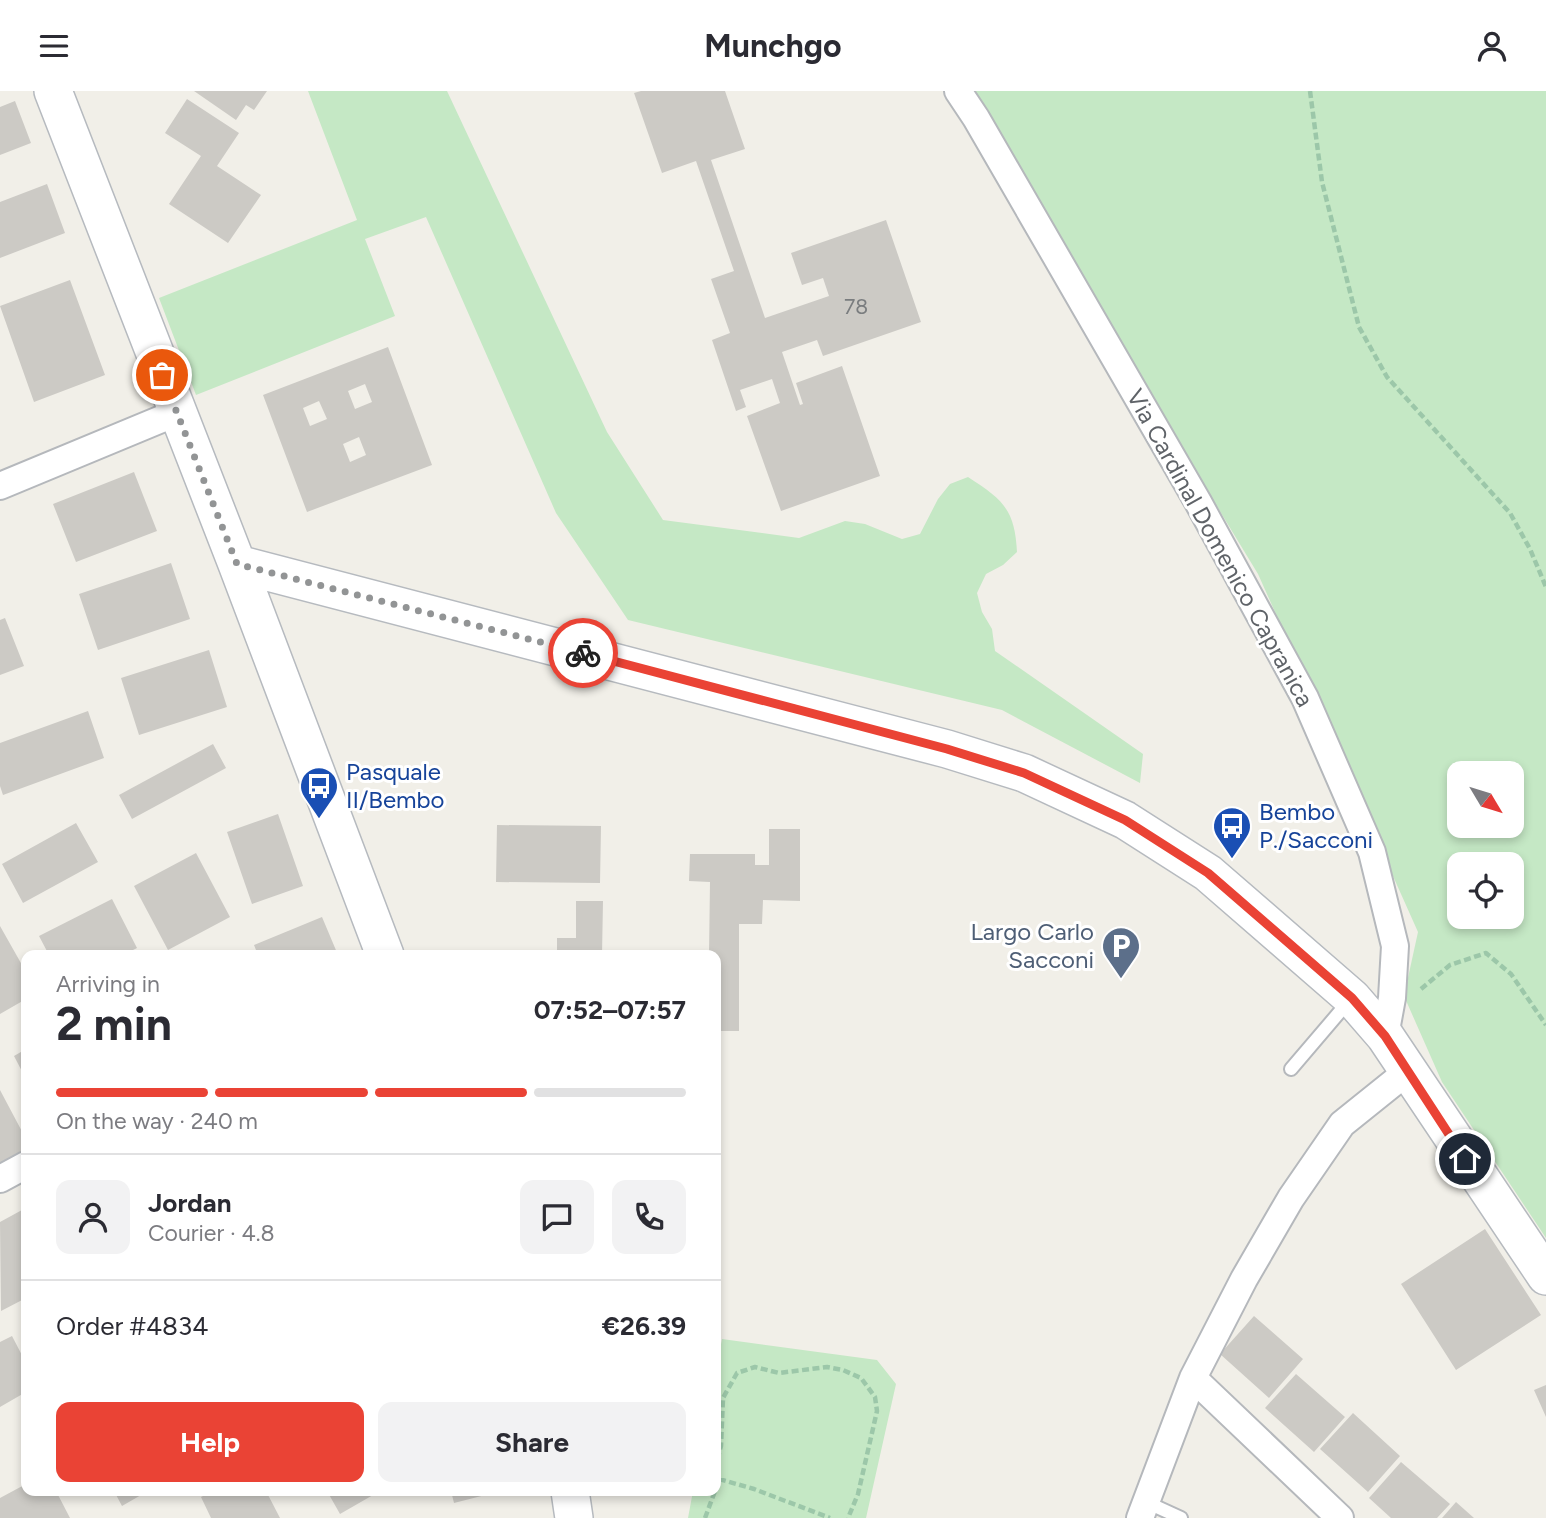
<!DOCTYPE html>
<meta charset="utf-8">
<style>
:root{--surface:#fff;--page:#f2f2f3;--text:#2b2b33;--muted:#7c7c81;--line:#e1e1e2;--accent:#ea4335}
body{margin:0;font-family:Figtree,sans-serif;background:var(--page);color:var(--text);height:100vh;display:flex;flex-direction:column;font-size:26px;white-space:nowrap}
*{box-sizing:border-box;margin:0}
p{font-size:23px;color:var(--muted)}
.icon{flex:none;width:38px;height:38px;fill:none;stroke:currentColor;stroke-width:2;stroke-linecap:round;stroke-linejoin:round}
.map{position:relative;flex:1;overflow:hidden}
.panel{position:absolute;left:21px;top:859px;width:700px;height:546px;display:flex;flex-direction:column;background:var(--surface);border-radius:14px;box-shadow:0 4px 10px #0003}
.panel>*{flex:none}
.needle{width:46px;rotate:128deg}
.controls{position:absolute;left:1447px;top:670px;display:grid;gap:14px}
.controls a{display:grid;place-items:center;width:77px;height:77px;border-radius:14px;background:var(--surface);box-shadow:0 4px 10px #0003;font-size:35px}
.pin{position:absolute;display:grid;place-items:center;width:60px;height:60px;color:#fff;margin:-30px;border:4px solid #fff;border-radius:50%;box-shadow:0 2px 7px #0007}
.courier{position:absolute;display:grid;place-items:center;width:70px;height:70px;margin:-35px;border:5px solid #ea4335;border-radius:50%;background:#fff;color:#222;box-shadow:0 2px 9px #0007}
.overview em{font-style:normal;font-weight:700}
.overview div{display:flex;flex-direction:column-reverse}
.overview{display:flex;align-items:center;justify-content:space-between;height:119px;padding:0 35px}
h1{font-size:46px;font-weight:700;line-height:52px}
.bar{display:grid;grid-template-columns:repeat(4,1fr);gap:10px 7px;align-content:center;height:84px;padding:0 35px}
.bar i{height:9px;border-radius:5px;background:var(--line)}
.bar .active{background:var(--accent)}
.bar p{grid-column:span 4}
.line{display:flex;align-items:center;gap:18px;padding:0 35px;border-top:2px solid var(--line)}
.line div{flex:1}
.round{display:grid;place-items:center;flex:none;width:74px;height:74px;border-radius:14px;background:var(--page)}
.action{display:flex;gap:14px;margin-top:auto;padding:14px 35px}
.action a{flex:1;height:80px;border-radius:14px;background:var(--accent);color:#fff;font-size:28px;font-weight:700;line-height:80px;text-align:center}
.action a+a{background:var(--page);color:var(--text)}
header{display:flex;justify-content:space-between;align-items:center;height:91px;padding:0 35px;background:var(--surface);font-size:32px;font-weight:700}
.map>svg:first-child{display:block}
</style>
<header><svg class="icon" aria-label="menu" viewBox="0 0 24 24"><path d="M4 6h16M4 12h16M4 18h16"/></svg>Munchgo<svg class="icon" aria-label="person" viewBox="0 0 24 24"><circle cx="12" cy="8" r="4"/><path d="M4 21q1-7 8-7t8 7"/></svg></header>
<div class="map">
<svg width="1546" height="1427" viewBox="0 0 1546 1427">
<rect width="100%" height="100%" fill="#f1efe8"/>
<!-- green -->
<path fill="#c5e8c5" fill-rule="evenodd" d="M308,0H447L607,341L663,429L799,447L845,430L865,433L902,448L920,443L938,408L950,393L968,386C1002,408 1015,418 1017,461L1003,474L986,483L977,502L982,521L992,538L995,560L1143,663L1140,692L1002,619L628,529L556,422L426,126L365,148L395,225L196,304L159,207L357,129Z
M965,0H1546V1147L1442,991L1404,905L1418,841L1258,483ZM1460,682H1512V735H1460ZM1460,774H1512V826H1460Z
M722,1248L877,1269L896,1293L866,1427H688L693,1400H716V1279Z"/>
<!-- building -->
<path fill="#cccac5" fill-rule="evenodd" d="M194,0H267L254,19L246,14L236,29Z
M641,0H725L745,58L711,69L765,227L829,205L823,187L802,194L791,162L886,129L921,231L823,265L817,249L782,261L800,314L803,313L796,292L842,275L880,385L781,420L747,325L780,312L772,288L740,299L746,316L736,320L712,249L730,242L711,188L734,180L696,70L662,82L634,2Z
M187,8L239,42L217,75L261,104L228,152L169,113L201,65L165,42Z
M15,10L31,52L0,64V16Z
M47,93L65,142L0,167V111Z
M70,189L105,284L34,311L0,215Z
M388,256L432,374L307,421L263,304ZM365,293L372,311L355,318L348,300ZM319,310L327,328L310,335L303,317ZM359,346L366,364L350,371L343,353Z
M134,381L157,440L76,471L53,413Z
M171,472L190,528L98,559L79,503Z
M5,527L24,575L0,584V529Z
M209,559L227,616L139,644L121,587Z
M88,620L104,667L3,704L0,695V652Z
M213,653L226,677L132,728L119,704Z
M278,723L303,795L252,813L227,741Z
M76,732L98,771L23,812L2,773Z
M497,734L601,735L600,792L496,791Z
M769,738H800V810L763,809L762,833H739V940H716V864H709L710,791L689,790L690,763H755V774H769Z
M196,762L230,826L168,859L134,795Z
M112,808L137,857L123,864H49L39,845Z
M576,810H603L602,864H557V847H576Z
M322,826L338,864H258L254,854Z
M0,835L26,881V908L0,923Z
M26,958V988L14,965Z
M0,999L26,1048V1059L0,1074Z
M22,1119L26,1127V1207L1,1220L0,1131Z
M1485,1138L1541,1224L1456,1279L1401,1193Z
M1254,1225L1303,1268L1269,1307L1220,1263Z
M12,1245L26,1272V1301L0,1316V1251Z
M1296,1283L1345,1326L1314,1361L1265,1317Z
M1546,1294V1326L1534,1299Z
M1353,1322L1400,1365L1368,1401L1320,1358Z
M1401,1371L1450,1413L1437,1427H1391L1369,1407Z
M26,1393V1400H56L70,1427H0V1407Z
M114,1400H148L122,1415Z
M213,1400H266L280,1427H211L201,1406Z
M327,1400H380L340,1423Z
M451,1400H497V1401L454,1412Z
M1456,1411L1474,1427H1442Z"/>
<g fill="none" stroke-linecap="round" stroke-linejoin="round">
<defs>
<path id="lane" d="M1291,978L1349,910
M1146,1411L1181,1427"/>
<path id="street" d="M958,0L976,27L1198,411L1305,607L1372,761L1395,855L1392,907L1385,945
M0,395L176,322
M0,1088L26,1074
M1193,1287L1340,1427
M1140,1427L1193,1287L1244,1188L1291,1107L1342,1033L1408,980"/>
<path id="secondary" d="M53,0L237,473L385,864
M237,473L947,658L1024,682L1125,729L1208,782L1352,907L1385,945L1546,1185
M570,1400L574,1427"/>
</defs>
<!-- lane casing -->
<use href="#lane" stroke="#b5b8bc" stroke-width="16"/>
<!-- street casing -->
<use href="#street" stroke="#b5b8bc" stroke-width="30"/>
<!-- secondary casing -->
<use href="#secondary" stroke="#b6babf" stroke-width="40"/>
<!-- path -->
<path stroke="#9cc7a9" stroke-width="4.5" stroke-dasharray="7 3.5" stroke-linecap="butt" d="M1310,0L1322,91L1359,236L1387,286L1510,422L1530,458L1546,496
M1421,898L1450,874L1486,862L1511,883L1546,934
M719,1388L754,1398L830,1427
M716,1399L719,1388L716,1373L721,1355L723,1307L737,1282L755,1276L779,1282L827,1276L843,1279L861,1287L875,1306L877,1320L858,1403L848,1427
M705,1427L715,1400"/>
<!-- lane -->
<use href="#lane" stroke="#fff" stroke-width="12"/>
<!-- street -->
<use href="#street" stroke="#fff" stroke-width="26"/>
<!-- secondary -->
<use href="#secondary" stroke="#fff" stroke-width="37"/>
</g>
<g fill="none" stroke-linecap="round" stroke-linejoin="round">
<!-- done -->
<path stroke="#929495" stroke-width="7" stroke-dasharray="0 12.6" d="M162,284L237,473L583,562"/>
<!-- route -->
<path stroke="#ea4335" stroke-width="9" d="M583,562L947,658L1024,682L1125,729L1208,782L1352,907L1385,945L1465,1068"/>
</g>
<!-- icons -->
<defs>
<symbol id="bus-pin" viewBox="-11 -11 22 30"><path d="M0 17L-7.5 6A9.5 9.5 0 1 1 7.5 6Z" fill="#1a4fb4" stroke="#fff"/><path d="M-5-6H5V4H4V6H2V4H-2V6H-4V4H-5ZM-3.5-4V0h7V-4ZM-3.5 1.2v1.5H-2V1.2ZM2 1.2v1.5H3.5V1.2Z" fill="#fff"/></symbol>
<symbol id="parking-pin" viewBox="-11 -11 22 30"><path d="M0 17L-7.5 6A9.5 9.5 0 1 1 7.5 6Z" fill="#5c6f8a" stroke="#fff"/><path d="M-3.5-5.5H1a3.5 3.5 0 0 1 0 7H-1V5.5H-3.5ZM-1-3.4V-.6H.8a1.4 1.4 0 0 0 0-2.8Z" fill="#fff"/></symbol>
</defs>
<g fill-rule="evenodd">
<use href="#bus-pin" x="297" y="673" width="44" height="60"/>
<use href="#bus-pin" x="1210" y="713" width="44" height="60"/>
<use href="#parking-pin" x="1099" y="833" width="44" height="60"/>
</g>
<g text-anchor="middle" stroke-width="6" stroke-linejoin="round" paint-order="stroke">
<!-- number labels -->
<g font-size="21" fill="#7a7d7f">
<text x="856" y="223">78</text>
</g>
<!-- street labels -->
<g font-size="24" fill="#5f6368" stroke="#fff">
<text transform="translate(1220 457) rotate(61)" y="8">Via Cardinal Domenico Capranica</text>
</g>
<!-- transit labels -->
<g font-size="24" fill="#164399" stroke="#fff" text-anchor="start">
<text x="346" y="689">Pasquale<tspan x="346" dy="28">II/Bembo</tspan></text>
<text x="1259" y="729">Bembo<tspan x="1259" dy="28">P./Sacconi</tspan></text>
</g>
<!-- service labels -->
<g font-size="24" fill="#4e5e75" stroke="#fff" text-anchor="end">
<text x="1094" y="849">Largo Carlo<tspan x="1094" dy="28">Sacconi</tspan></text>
</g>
</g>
</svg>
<div class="controls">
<a><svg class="needle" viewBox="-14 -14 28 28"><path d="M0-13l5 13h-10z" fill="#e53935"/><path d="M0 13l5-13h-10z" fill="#7c7c81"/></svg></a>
<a><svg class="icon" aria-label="locate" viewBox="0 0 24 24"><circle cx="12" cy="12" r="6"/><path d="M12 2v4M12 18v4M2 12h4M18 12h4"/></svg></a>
</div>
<div class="pin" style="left:162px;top:284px;background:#ea580c"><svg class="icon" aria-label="bag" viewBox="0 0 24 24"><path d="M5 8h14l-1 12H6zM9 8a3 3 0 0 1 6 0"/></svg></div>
<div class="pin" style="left:1465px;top:1068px;background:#1f2937"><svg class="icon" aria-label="home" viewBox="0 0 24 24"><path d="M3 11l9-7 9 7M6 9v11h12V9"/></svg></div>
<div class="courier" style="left:583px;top:562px"><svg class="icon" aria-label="bike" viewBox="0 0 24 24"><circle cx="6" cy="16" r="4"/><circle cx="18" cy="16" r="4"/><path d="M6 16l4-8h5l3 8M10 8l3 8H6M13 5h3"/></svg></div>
<section class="panel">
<div class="overview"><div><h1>2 min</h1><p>Arriving in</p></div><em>07:52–07:57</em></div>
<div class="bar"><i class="active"></i><i class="active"></i><i class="active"></i><i></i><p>On the way · 240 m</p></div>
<div class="line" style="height:126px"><a class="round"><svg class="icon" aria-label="person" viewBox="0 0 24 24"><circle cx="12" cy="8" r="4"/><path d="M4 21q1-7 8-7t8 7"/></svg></a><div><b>Jordan</b><p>Courier · 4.8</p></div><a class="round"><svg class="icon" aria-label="chat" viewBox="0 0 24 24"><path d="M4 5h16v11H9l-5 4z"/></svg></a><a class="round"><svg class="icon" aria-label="phone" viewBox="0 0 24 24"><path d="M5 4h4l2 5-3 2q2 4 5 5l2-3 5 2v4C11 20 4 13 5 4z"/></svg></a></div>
<div class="line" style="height:91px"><div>Order #4834</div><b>€26.39</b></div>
<div class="action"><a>Help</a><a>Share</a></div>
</section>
</div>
